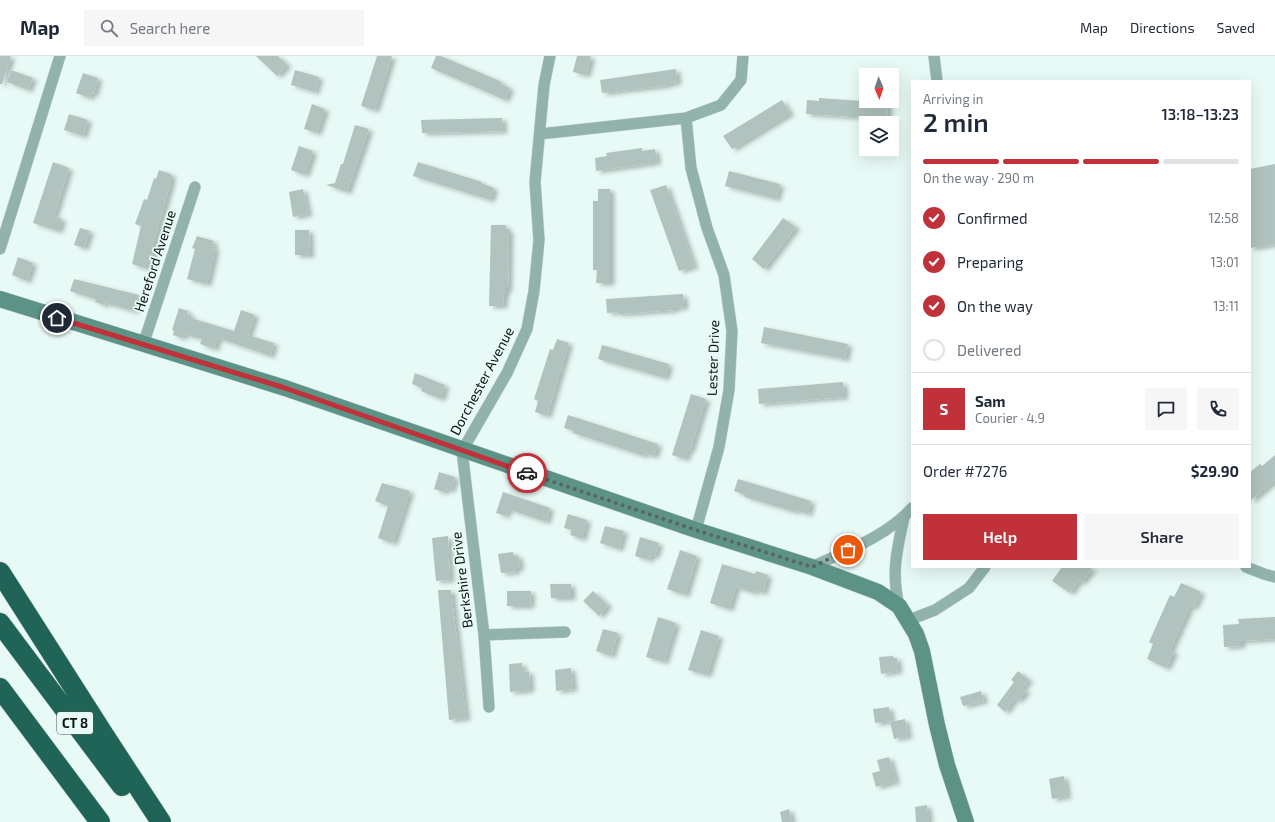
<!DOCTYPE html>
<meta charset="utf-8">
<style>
:root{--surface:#fff;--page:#f6f6f7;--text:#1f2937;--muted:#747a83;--line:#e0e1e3;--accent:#c1313a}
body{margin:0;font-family:"Exo 2",sans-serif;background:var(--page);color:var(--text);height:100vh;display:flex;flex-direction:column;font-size:15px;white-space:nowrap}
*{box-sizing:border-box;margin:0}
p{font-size:13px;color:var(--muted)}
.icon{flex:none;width:22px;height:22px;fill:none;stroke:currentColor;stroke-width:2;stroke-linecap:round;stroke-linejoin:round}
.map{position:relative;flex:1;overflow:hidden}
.sheet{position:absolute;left:911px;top:24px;width:340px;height:488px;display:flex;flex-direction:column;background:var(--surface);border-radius:0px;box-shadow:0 4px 16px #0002}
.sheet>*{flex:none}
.needle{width:26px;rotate:178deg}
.fabs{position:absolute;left:859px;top:12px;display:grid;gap:8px}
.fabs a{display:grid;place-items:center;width:40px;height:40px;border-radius:0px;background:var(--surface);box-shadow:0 4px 16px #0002;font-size:20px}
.pin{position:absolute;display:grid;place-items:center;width:34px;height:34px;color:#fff;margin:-17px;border:2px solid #fff;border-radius:50%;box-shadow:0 1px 4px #0007}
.courier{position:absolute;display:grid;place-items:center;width:40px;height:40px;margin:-20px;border:3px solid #c1313a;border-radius:50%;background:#fff;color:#222;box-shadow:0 1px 5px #0007}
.head em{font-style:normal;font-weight:600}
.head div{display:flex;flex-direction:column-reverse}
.head{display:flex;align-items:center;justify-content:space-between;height:68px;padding:0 12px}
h1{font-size:26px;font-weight:600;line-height:30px}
.bar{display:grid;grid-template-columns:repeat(4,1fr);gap:6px 4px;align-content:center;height:48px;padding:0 12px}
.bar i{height:5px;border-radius:3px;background:var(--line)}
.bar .on{background:var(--accent)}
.bar p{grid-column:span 4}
.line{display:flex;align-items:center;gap:10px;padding:0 12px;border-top:1px solid var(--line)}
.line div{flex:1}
.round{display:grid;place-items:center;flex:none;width:42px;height:42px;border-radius:0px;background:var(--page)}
ol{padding:0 12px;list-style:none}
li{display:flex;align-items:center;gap:12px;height:44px}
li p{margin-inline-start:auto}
li .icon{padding:4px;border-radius:50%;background:var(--accent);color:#fff;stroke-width:4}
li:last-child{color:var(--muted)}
li i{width:22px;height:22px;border:2px solid var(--line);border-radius:50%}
.button{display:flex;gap:8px;margin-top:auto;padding:8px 12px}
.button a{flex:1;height:46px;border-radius:0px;background:var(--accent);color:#fff;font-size:16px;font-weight:600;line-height:46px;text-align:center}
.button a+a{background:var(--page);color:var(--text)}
header{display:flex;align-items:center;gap:24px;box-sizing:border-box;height:56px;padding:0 20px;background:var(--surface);border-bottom:1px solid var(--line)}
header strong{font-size:19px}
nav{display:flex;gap:22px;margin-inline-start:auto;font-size:14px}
.search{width:280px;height:36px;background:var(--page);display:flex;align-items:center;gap:10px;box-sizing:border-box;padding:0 14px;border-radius:0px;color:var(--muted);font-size:15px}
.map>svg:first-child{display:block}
</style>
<header>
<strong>Map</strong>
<div class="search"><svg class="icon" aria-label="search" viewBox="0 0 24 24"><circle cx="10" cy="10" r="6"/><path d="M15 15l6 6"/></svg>Search here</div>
<nav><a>Map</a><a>Directions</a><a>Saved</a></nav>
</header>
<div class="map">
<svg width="1275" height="766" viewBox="0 0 1275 766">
<defs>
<filter id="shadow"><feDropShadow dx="4.5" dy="2.5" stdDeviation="2" flood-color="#0004"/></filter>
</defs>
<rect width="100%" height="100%" fill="#e8faf6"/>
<!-- building -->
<path fill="#b1c3be" filter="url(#shadow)" d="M0,0H11L2,28H0Z
M256,0H278L287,9L277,20Z
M377,0H392L375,54L361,50Z
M436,0H441L502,26L501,28L510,32L505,44L431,12Z
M577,0H591L586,19L573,16Z
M676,13L677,26L668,28V29L602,37L600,24Z
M11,14L33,22L28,34L7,26Z
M295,14L319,21L315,36L291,29Z
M83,17L98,22L94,38L91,37L90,42L76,37Z
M819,42L888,47L887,63L806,58L807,44L819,45Z
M782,44L790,57L732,93L723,80Z
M312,48L325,53L317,77L304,73Z
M69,58L88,64L83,80L64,74Z
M502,62L503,75L422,77L421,64Z
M355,69L369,73L347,136L326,129L335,127L341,108H343Z
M299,90L313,95L305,119L291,114Z
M642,92V95L655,93L657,106L596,115L595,102L607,100L606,97Z
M53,106L69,112L54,160L62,163L58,175L33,167Z
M418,106L482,126L481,127L494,132L490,144L413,120Z
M1275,108V188L1250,192V113Z
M159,114L171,118V125L152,192L154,193L148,213L132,208L141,170L135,168L144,143L147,144L154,122L156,123Z
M729,115L780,128L776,143L725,130Z
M666,129L694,210L679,215L650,134Z
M303,133L308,158L293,161L289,136Z
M598,133H610V227H596L597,214H593V145H598Z
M783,162L796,171L764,213L752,203Z
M491,169H506V174H509L508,232H506V237L504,238L503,250H489Z
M80,172L90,175L84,192L74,189Z
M295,174H309L310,199H295Z
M197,180L214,185L212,190L215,191L214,193L215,194L207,228L187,223L195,193L192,192Z
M18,201L33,207L27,225L12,219Z
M74,223L139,239L134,255L105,247L104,249L95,246L96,243H95L70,235Z
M683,238L684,251L674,252V254L619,258L618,256L607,257L606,243Z
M179,252L188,255L187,258L192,260L191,262L234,275L241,254L255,259L248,279L274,287L270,300L218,282L214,293L200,288L202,283L183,278L182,282L173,279L174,275L172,274Z
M764,271L848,288L845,303L761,287Z
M557,283L569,287L547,360L535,356L538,345L534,343L550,293L553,294Z
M602,289L669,308L665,322L598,303Z
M415,317L445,329L441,343L421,335L422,332L412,328Z
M843,326L844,341L759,348L758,333Z
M691,338L706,343L690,395L688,394L685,403L672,399Z
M568,359L658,388L654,400L644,397V400L573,377L574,375L564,372Z
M1275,399V424L1250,445V416L1260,408L1262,410Z
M439,416L455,421L451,434L446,433L444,436L434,433Z
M738,423L811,445L808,458L796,454L795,456L745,441V439L734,435Z
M382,427L410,435L393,487L378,482L388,450L375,445Z
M503,436L550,452L546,466L508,453L506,460L496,457Z
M568,458L587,464L582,483L570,479L572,474L564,472Z
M605,470L624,475L619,493L600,487Z
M448,480L450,524L436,525L432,482Z
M640,481L659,487L655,500L651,499L649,504L635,500Z
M680,494L697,500L685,539L667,533Z
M513,496L514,500L518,499L520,512H515L516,516L501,517L498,498Z
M722,508L755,518L756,515L768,519L763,537L755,534L754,537L736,531L729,553L710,547Z
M1062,511H1093L1082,526L1079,524L1070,537L1052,525Z
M1181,527L1201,536L1194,551L1190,550L1170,594L1174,596L1166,612L1147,603L1153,588L1149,586L1170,539L1174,541Z
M550,528H571V542H551Z
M438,534H451L466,662L449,664Z
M507,535H531L530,550H507Z
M593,535L608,549L599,560L583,545Z
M658,561L676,567L664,606L646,601Z
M1275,561V583L1241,585V590L1224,591L1223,569L1239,568L1238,563Z
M603,573L618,577L611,600L596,595Z
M701,574L719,580L707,619L688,614Z
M893,600V602H897L898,615L881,618L879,601Z
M522,607L523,616L529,615L530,634L510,636L509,608Z
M571,612L573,633L556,635L555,614Z
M1018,615L1029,624L1022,632L1026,635L1018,645L1015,642L1005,656L997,649L1014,626L1011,624Z
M981,635L984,645L963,650L960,641Z
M889,651L891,665L875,667L873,653Z
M905,663L908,680L894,683L890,666Z
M889,701L896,725L876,731L872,717L880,715L877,704Z
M1064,720L1067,740L1052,743L1049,723Z
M927,749L929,766H916L915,751Z
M789,753L792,766H782L780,756Z"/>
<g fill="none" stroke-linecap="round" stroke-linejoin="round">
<defs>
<path id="street" d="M934,0L937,25
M686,62L691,112L707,172L724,219L732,275L729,334L719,391L696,474
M540,78L686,62L721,49L741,24L743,0
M0,193L60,0
M143,289L195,131
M812,511C846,495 887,480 912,452
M1246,511L1264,518L1275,521
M899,550C891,516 897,494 904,461
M909,564L935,554L969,532L985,511
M484,579L565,576
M489,651L484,579L462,395L507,317L527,273L534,235L539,184L535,126L544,29L550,0"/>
<path id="secondary" d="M0,243L285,332L696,474L812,511L878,536L899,550L916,578L922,595L937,669L947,709L966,766"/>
<path id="highway" d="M0,516L104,679L161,766
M0,567L122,730
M0,632L100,766"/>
</defs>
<!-- street casing -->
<use href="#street" stroke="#c5d5d2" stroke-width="12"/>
<!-- secondary casing -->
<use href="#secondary" stroke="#c5d5d2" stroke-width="17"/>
<!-- highway casing -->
<use href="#highway" stroke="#c5d5d2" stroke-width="21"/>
<!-- street -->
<use href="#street" stroke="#91b3ab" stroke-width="11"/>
<!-- secondary -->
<use href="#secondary" stroke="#5d9287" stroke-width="16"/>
<!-- highway -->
<use href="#highway" stroke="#206357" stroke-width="20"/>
</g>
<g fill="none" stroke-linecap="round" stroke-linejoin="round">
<!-- done -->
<path stroke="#5a6462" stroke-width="4" stroke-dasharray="0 7.2" d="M527,417L696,474L812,511L848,494"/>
<!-- route -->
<path stroke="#c1313a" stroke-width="5" d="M57,262L285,332L527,417"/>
</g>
<g text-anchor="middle" stroke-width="3.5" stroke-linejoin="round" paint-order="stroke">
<!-- shield labels -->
<rect fill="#e8faf6" stroke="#4f5956" stroke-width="1" x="57" y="656" width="36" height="22" rx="3"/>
<g font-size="13" font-weight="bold" fill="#0d1412">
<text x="75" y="672">CT 8</text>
</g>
<!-- street labels -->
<g font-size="14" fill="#0d1412" stroke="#e8faf6">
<text transform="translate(155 205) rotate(-72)" y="5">Hereford Avenue</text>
<text transform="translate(713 302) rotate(-88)" y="5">Lester Drive</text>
<text transform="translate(482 325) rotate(-62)" y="5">Dorchester Avenue</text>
<text transform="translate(462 524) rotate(-97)" y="5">Berkshire Drive</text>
</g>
</g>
</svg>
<div class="fabs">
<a><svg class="needle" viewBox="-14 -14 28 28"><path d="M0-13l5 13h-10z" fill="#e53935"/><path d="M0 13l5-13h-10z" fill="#747a83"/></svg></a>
<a><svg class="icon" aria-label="layers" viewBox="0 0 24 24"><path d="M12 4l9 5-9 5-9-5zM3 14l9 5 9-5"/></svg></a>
</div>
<div class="pin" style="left:848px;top:494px;background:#ea580c"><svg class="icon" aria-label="bag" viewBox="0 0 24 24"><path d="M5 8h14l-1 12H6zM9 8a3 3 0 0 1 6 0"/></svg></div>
<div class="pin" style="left:57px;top:262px;background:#1f2937"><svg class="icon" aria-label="home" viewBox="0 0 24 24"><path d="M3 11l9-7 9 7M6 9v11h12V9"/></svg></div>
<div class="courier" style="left:527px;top:417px"><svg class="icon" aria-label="car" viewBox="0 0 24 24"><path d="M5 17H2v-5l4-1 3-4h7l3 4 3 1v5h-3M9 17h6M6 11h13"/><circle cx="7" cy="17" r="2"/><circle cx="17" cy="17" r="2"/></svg></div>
<section class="sheet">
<div class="head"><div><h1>2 min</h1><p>Arriving in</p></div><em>13:18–13:23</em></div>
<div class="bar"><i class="on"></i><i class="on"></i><i class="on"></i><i></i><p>On the way · 290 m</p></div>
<ol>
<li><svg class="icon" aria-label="check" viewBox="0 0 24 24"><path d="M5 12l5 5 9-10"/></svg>Confirmed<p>12:58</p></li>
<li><svg class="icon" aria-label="check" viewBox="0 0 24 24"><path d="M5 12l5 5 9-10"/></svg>Preparing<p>13:01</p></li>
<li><svg class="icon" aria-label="check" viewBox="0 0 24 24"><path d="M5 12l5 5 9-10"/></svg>On the way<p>13:11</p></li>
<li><i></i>Delivered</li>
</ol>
<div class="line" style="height:72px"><b class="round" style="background:var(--accent);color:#fff">S</b><div><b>Sam</b><p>Courier · 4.9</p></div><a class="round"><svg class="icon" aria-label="chat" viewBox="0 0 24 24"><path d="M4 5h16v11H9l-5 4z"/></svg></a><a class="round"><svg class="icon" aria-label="phone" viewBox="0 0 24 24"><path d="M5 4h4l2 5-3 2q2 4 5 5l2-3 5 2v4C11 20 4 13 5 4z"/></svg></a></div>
<div class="line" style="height:52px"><div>Order #7276</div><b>$29.90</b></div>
<div class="button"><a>Help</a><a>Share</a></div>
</section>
</div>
